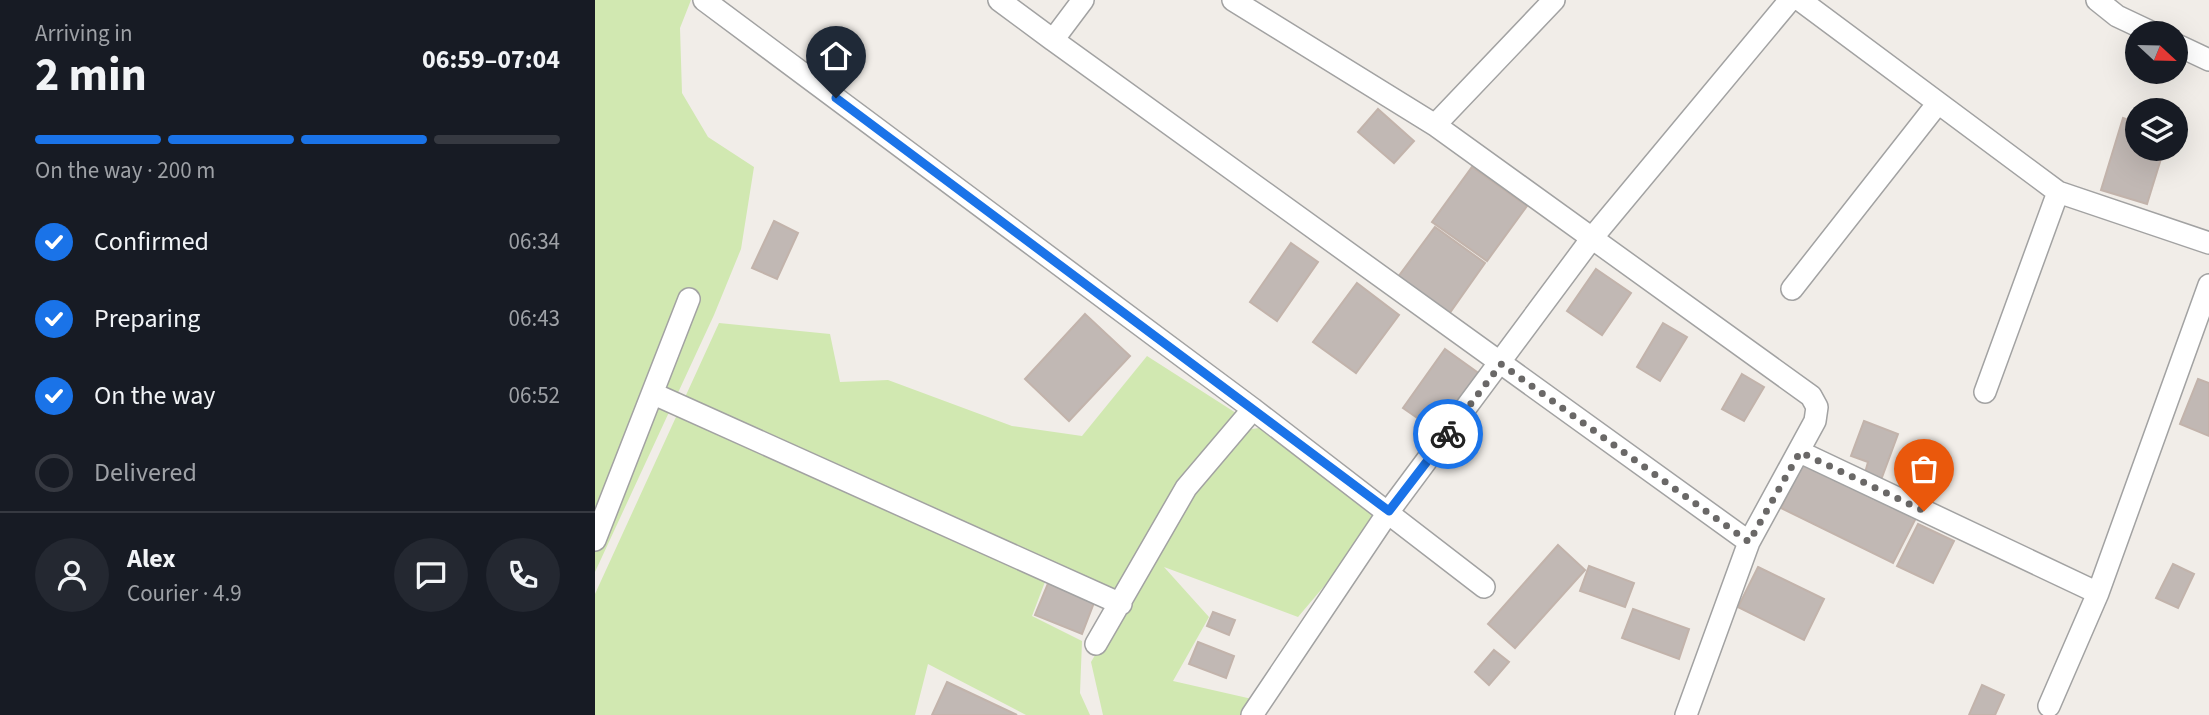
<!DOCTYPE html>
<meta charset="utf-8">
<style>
:root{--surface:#171b24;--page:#242831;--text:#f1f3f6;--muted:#9ea1a6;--line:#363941;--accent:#1a73e8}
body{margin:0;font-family:"Source Sans 3",sans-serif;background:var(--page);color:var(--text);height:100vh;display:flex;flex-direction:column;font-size:26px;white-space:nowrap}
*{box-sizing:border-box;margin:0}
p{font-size:23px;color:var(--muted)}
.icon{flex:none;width:38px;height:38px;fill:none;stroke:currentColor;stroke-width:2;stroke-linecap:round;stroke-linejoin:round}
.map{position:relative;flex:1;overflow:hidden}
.sheet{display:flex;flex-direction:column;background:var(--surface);width:595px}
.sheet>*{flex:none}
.needle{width:46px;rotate:112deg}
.fabs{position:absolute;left:1530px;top:21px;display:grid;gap:14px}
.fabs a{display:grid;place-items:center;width:63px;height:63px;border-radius:50%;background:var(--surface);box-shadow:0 7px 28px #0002;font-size:35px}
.pin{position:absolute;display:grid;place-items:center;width:60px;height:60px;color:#fff;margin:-72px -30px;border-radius:50% 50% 50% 0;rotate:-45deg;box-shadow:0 0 7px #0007}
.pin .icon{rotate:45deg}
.courier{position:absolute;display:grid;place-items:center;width:70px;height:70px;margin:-35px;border:5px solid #1a73e8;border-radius:50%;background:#fff;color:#222;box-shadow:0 2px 9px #0007}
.headline em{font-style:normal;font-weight:700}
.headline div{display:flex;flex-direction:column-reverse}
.headline{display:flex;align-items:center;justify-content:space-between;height:119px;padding:0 35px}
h1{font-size:46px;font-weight:700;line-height:52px}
.bar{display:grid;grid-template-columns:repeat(4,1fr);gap:10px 7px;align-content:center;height:84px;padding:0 35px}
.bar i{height:9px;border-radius:5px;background:var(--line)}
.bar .on{background:var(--accent)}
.bar p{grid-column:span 4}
.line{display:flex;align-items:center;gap:18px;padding:0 35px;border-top:2px solid var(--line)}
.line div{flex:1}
.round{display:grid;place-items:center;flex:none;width:74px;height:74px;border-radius:37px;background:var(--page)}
ol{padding:0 35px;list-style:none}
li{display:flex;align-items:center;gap:21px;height:77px}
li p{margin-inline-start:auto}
li .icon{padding:7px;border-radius:50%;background:var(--accent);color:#fff;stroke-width:4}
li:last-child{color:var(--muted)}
li i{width:38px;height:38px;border:4px solid var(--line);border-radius:50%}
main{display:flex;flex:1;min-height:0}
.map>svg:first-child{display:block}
</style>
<main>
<section class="sheet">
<div class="headline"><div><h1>2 min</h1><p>Arriving in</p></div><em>06:59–07:04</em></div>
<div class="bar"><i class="on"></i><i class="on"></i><i class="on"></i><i></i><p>On the way · 200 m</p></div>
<ol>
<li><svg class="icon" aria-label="check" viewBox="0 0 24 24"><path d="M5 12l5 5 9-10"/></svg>Confirmed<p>06:34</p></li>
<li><svg class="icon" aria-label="check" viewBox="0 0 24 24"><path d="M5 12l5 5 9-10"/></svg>Preparing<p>06:43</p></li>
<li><svg class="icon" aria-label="check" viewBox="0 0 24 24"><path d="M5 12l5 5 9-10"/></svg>On the way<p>06:52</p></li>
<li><i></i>Delivered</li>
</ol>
<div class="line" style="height:126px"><a class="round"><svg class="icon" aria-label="person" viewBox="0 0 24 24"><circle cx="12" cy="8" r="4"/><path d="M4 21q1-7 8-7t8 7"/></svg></a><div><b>Alex</b><p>Courier · 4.9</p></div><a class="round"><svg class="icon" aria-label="chat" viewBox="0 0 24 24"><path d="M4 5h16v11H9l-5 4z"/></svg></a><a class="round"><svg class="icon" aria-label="phone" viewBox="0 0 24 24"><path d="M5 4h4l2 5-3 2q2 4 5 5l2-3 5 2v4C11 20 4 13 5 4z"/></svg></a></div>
</section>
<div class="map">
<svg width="1614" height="715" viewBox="0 0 1614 715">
<rect width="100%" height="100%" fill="#f1ede8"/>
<!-- grass -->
<path fill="#d1e8b1" d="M0,0H96L85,28L87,93L113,137L159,167L146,249L119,315L0,572Z
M124,323L235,334L245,382L293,380L417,426L487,436L552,356L641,413L520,600L453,574L437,616L487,641L485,693L495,715H431L333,664L320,715H0V594Z
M670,427L786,519L703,617L569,567L614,617L578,681L657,699L647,715H508L496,662L600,485L651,430Z"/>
<!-- building -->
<path fill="#c1b8b4" stroke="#c2b3ab" stroke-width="2" d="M783,109L819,141L799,163L763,132Z
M1528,118L1542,123V149H1569L1552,204L1506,190Z
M877,167L932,206L892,261L837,222Z
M179,221L203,233L182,279L157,268Z
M840,227L890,263L854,314L803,277Z
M696,243L723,262L682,321L655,302Z
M1001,269L1036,293L1007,335L972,311Z
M762,283L804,315L761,373L718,342Z
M490,314L535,356L474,421L430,379Z
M1068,323L1092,337L1065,381L1042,367Z
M850,349L889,377L847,435L808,408Z
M1147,374L1169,387L1149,421L1127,409Z
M1603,379L1614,383V436L1585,424Z
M1269,421L1303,434L1286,480L1270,473L1273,462L1256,456Z
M1210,458L1323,514L1298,563L1186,508Z
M1323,524L1359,541L1338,583L1302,566Z
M963,545L990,570L920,648L893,624Z
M1578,564L1599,574L1583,608L1561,598Z
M994,566L1039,583L1030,607L985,591Z
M1163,567L1229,599L1209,640L1143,607Z
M454,581L500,600L487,634L440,615Z
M1038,609L1094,629L1084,659L1027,638Z
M618,612L640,620L634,635L612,626Z
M603,642L639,656L631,678L594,664Z
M899,650L914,662L894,685L880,672Z
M352,682L422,715H337Z
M1387,685L1409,695L1400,715H1374Z"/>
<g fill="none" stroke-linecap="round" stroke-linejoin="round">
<defs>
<path id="street" d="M109,0L658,409L889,587
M404,0L458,40
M488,0L458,40L1154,542
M638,0L840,125
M959,0L840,125L1216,396L1222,407L1220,421L1154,542L1091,715
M1205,0L1463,192L1614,243
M1502,0L1522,16L1558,33
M1580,44L1614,60
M1197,289L1343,103
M1390,392L1463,192
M59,394L526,604
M1205,452L1503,593
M0,540L94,299
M501,644L591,488L658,409
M1454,706L1503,593L1614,285
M657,715L794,511L997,238L1195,0"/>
</defs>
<!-- street casing -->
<use href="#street" stroke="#a2a2a2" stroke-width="24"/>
<!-- street -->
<use href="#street" stroke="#fff" stroke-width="21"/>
</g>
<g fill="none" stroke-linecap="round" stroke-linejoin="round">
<!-- done -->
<path stroke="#6a6867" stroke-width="7" stroke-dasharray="0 12.6" d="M853,434L906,364L1154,542L1205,452L1329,511"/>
<!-- route -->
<path stroke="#1a73e8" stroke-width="9" d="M241,98L794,511L853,434"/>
</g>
</svg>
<div class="fabs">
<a><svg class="needle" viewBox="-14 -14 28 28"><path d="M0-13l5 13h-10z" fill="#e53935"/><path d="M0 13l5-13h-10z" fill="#9ea1a6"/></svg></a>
<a><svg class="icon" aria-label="layers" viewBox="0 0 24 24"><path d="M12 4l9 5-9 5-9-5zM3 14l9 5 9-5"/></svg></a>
</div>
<div class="pin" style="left:1329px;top:511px;background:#ea580c"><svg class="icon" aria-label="bag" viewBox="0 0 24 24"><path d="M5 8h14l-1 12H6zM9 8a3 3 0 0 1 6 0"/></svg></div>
<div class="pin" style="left:241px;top:98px;background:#1f2937"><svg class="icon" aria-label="home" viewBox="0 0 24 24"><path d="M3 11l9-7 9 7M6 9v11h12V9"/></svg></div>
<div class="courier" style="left:853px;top:434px"><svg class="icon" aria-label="bike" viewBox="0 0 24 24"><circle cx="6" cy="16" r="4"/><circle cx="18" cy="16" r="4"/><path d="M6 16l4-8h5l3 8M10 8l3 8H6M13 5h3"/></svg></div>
</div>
</main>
